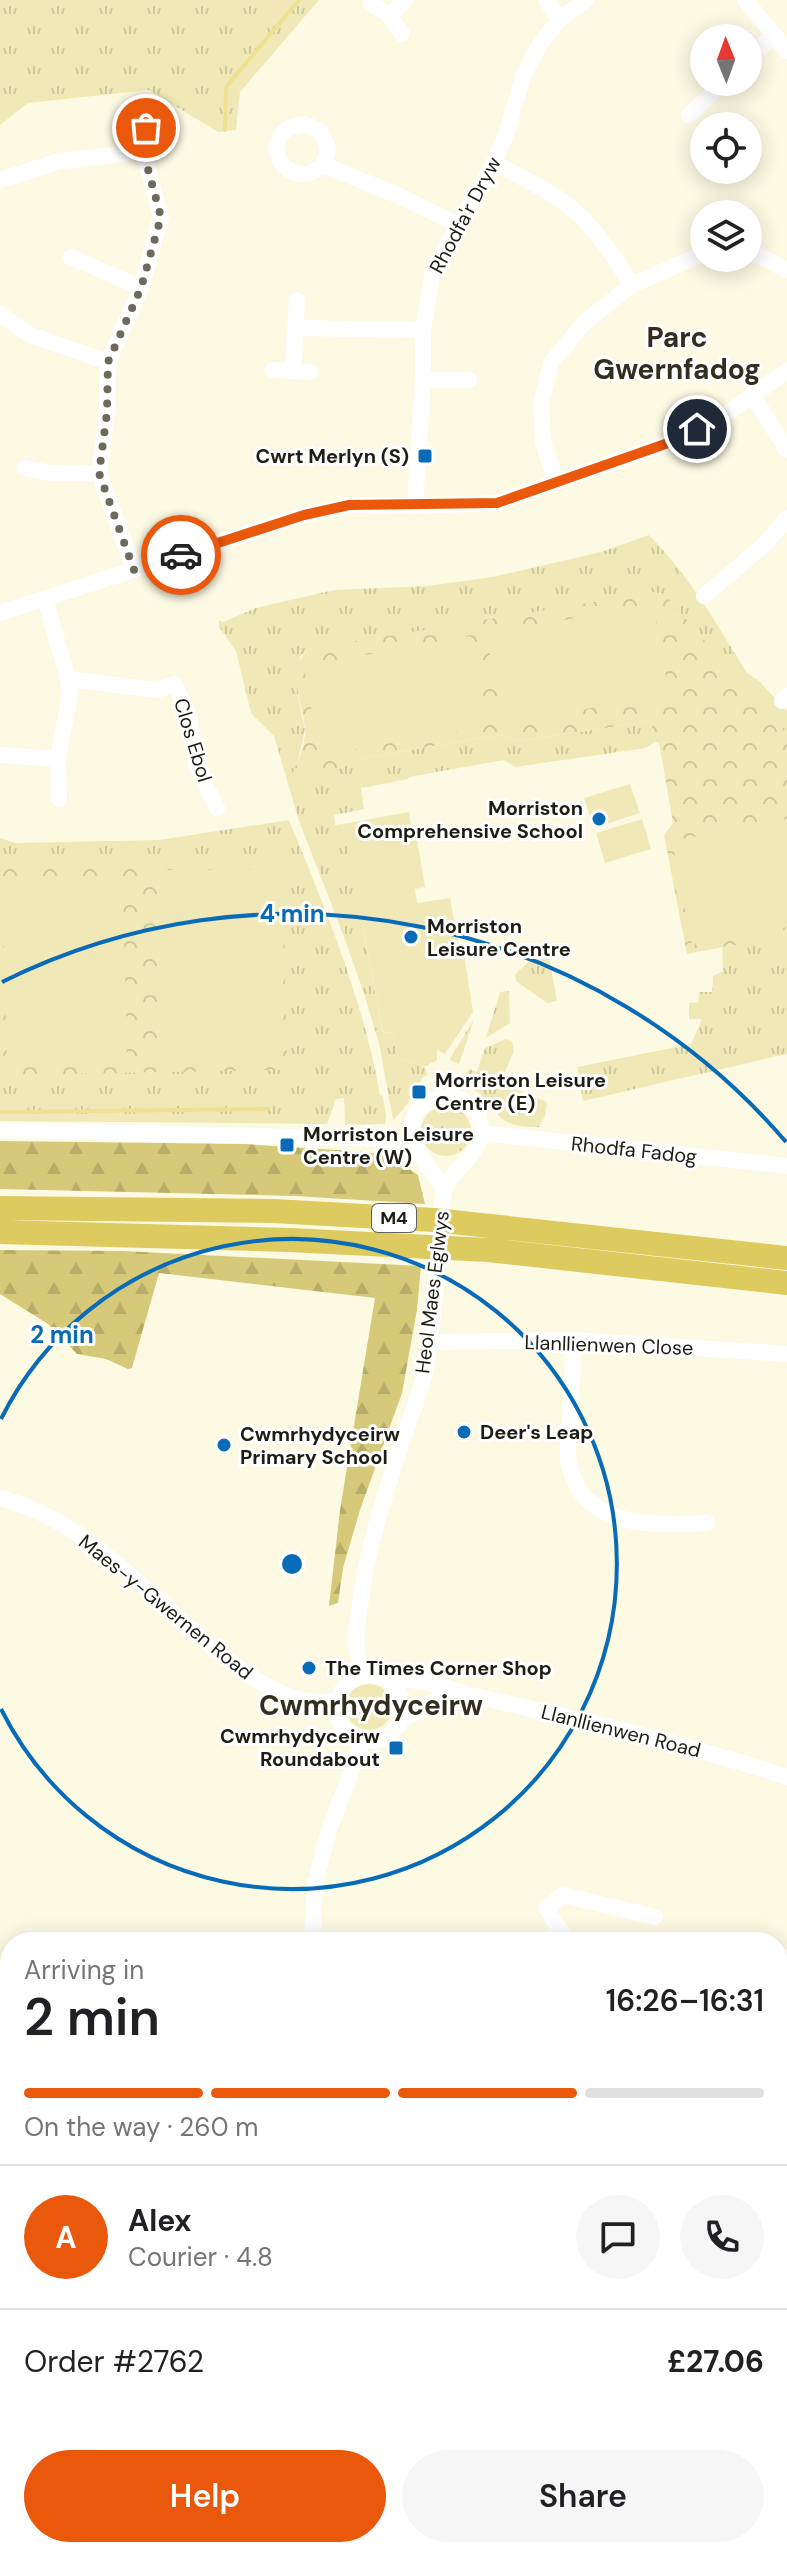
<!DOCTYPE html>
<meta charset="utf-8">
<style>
:root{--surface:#fff;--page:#f6f6f6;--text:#202124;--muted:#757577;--line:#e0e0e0;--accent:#ea580c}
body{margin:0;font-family:"DM Sans",sans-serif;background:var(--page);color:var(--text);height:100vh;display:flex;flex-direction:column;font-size:30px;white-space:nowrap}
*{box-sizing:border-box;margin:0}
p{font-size:26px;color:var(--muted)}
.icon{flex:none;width:44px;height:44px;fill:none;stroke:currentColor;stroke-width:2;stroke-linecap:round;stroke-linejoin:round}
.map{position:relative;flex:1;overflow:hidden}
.details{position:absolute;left:0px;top:1932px;width:788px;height:626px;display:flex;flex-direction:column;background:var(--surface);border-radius:32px 32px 0 0;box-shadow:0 4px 20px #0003}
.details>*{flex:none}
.needle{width:52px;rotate:359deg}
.buttons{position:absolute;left:690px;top:24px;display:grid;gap:16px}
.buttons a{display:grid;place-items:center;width:72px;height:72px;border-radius:50%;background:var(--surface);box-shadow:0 4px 20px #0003;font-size:40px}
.pin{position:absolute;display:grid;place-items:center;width:68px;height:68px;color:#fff;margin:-34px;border:4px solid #fff;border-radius:50%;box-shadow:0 2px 8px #0007}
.courier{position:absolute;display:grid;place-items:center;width:80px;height:80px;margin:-40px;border:6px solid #ea580c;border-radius:50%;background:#fff;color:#222;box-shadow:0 2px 10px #0007}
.headline em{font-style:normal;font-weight:600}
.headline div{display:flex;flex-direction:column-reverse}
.headline{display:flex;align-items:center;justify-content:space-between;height:136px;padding:0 24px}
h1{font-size:52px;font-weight:600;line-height:60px}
.bar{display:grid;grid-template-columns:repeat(4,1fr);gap:12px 8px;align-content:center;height:96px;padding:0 24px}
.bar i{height:10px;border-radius:6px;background:var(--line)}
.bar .active{background:var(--accent)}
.bar p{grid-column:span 4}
.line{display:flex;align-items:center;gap:20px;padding:0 24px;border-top:2px solid var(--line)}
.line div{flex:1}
.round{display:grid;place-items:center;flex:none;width:84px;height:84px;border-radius:42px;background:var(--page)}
.action{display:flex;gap:16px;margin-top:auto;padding:16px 24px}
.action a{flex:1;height:92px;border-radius:48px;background:var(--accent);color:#fff;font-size:32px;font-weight:600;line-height:92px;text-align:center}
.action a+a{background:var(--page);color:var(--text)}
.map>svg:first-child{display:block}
</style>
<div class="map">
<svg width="787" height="2557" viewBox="0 0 787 2557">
<defs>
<pattern id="grass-tufts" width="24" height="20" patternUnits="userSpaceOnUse" patternTransform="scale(2)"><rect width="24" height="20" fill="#f0e9b7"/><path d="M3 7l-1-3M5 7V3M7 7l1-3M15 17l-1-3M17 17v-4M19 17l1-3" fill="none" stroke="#cdc79c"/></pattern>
<pattern id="forest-firs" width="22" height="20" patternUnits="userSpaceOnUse" patternTransform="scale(2)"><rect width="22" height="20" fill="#d7c97a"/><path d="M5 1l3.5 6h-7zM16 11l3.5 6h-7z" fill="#b8ac69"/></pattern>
<pattern id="park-crowns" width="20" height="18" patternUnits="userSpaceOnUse" patternTransform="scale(2)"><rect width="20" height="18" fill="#f0e9b7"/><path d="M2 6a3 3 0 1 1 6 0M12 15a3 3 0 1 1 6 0" fill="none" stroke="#cdc79c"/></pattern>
</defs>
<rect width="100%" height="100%" fill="#fdfae4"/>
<!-- grass -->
<path fill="url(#grass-tufts)" d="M0,0H319L240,92L236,130L218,132L149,90L28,103L0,125Z
M649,535C689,575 717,625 747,673L759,681L787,711V734L779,727L661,593L308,649L300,657L298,696L305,730L297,765L292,775L342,768L357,759L500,735L520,741L651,721L655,742L646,748L515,767L504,760L409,777L408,779L361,788L364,809L334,815L335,825L343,824L383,1033L393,1032L396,1053L400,1059L424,1067L428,1075L422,1077C421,1086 401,1114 393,1120L379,1043L364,994L343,934L299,821L274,736L251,713L236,651L219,627V620L223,622L256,608L334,590L427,586L493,577L601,552Z
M289,820C326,910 363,999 380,1095L383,1096L386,1116L385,1124L345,1125L344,1098L336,1099L327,1124L0,1121V838L15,843L159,840Z
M787,935V1054L583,1101L577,1067L691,1044L702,1019H689V1003L698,1002L699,992H712L713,976L723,971L722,947Z
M547,946L557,1001L547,1003L516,981L515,974Z
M509,991L510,1023L486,1038L500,992Z
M474,1019L459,1064L449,1060Z
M506,1039L512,1041L514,1051L500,1083L547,1102L545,1116L539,1127C486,1128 504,1103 468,1087L473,1078L466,1073L469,1069L477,1072L485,1048Z
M421 1131a25 25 0 1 1 50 0a25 25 0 1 1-50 0Z
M346 1707a23 23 0 1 1 46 0a23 23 0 1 1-46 0Z"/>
<!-- forest -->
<path fill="url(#forest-firs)" d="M0,1141L244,1144L366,1152L390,1156L418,1175L425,1204L295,1196L0,1189Z
M0,1250L124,1251L421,1266L417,1310L402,1393L360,1510L343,1568L338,1603L329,1606L340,1510L375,1298L159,1273L132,1368L128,1369L106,1359L77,1354L48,1324L0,1294Z"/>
<!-- park -->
<path fill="url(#park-crowns)" d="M655,592L665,595L779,727L787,734V935L687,954L664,835L673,823L659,742H655L651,721L520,741L500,735L357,759L342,768L291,776C298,763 306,743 305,728C302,701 286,672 308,649Z
M0,865L283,866L287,1070L0,1075Z"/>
<!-- pitch -->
<path fill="#f0e9b7" d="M653,604L669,694L503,724L486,634Z
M470,636L486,726L320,756L304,666Z
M630,784L640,813L594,828L584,798Z
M409,812L412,833H416L425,887L415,889L417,903L450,898L460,952L464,954L473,1012L445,1054L437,1050V1060L424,1067L400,1059L396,1053L393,1032L383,1033L362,922L351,911L349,897L355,896L343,824Z
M642,819L651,849L605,863L596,833Z
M787,819V927L692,945L672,841Z
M280,869L282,1064L161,1065L159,870Z
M123,882L127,1064L7,1066L2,885Z"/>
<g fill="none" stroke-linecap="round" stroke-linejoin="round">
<!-- stream -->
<path stroke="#eee191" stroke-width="4" d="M225,130L226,87L299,0
M0,1112L268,1109"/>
<!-- minor -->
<path stroke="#fff" stroke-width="16" d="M546,0L560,19
M745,0L787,51
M371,3L390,16L402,34
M390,16L405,0
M748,59L774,35
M689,115L724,82
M494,163C519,176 547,189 570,207C596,228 614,257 632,285
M323,165C294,193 260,150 286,130C291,126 300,125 305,124L321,131L328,149L323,165L395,194L459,225
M0,180L57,162L143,151
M748,254H756L787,270
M71,257L141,288
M0,314L28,334L108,362
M296,328L423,330
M273,370L310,372
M293,371L297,300
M423,380H469
M752,395L787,450
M25,468L51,473H99
M556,482L543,442L541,403L551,363L585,322L632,285L698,256H704
M415,506L423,380V330L433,270L494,163L506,134L524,74L540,44L560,19L586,0
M134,570L99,473L107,413L108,362L141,288L161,217L143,151L149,106
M704,596L766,543L787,518
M45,599L68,679L70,695L58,759L59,799
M0,613L304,515L349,505L415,506L497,503L671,442L723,416L787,371
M68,679L157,690L175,684L189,718L197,768L217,808
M782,701L787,696
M0,755L58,759
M0,1130L381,1139L419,1152
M481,1133L787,1166
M574,1340C573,1367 571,1394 570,1420C569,1434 566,1450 569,1464C582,1528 655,1527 707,1523
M430,1342L574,1340L787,1354
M0,1498C79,1518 138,1584 198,1635C227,1660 258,1686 295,1698C308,1703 323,1702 337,1702
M364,1674C362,1667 358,1659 357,1651C354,1633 360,1610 362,1591C370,1537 388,1486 405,1434C411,1415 419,1396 424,1376C431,1347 433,1316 436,1286C438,1270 441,1193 446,1184C457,1167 482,1152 481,1130C481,1082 403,1089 412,1137C415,1150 435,1175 443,1188
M337 1708a33 33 0 1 1 66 0a33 33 0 1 1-66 0Z
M390,1680C421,1676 449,1690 479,1697C581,1720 688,1744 787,1777
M402,1719C420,1712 435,1700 453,1691
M312,1942L315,1884L329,1830L363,1740
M544,1942L560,1930
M571,1942L560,1930L546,1908L563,1895L655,1917
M778,1972L787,1957
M778,2150L787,2161
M778,2278L787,2277
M0,2519L10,2520
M555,2548L560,2557
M205,2557V2548
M360,2557V2548"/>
<!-- highway -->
<path stroke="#ddcb60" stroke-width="24" d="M0,1208L274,1211L434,1220L787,1258
M0,1232L290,1240L488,1250L787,1283"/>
<defs>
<path id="rail" d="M0,2366L10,2368
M778,2383L787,2382"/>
</defs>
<!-- rail casing -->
<use href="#rail" stroke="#929080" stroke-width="7"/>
<!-- rail -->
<use href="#rail" stroke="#fff" stroke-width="4" stroke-dasharray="12" stroke-linecap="butt"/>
</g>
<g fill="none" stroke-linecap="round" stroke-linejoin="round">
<!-- done -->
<path stroke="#6c6a5d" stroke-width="8" stroke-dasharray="0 14.4" d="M146,128L143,151L161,217L141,288L108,362L107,413L99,473L134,570L181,555"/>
<!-- route -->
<path stroke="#ea580c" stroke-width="10" d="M181,555L304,515L349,505L497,503L671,442L697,429"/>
</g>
<!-- distance rings -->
<g fill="none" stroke="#096bb8" stroke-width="4">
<path d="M1 1419A325 325 0 1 1 1 1709"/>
<path d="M2 982A650 650 0 0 1 786 1142"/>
</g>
<!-- markers -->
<g fill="#096bb8" stroke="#fff" stroke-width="3">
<rect x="417" y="448" width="16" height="16" rx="4"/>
<circle cx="599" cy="819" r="8"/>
<circle cx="411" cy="937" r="8"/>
<rect x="411" y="1084" width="16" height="16" rx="4"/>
<rect x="279" y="1137" width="16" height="16" rx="4"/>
<circle cx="464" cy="1432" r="8"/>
<circle cx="224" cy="1445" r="8"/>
<circle cx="309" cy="1668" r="8"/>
<rect x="388" y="1740" width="16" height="16" rx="4"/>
</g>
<g text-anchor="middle" stroke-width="6" stroke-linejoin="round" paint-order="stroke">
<!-- shield labels -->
<rect fill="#fff" stroke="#62615b" stroke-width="2" x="372" y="1204" width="44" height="28" rx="6"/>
<g font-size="18" font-weight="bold" fill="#1e1d15">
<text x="394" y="1224">M4</text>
</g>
<!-- street labels -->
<g font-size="20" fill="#1e1d15" stroke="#fff">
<text transform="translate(465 215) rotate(-62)" y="7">Rhodfa'r Dryw</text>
<text transform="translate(193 740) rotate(73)" y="7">Clos Ebol</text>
<text transform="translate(634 1150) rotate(6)" y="7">Rhodfa Fadog</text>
<text transform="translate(432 1292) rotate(-83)" y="7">Heol Maes Eglwys</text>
<text transform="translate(609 1345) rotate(2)" y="7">Llanllienwen Close</text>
<text transform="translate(166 1607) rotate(39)" y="7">Maes-y-Gwernen Road</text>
<text transform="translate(621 1731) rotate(14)" y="7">Llanllienwen Road</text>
</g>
<!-- poi labels -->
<g font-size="20" font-weight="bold" fill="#1e1d15" stroke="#fff" text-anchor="start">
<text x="409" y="463" text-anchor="end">Cwrt Merlyn (S)</text>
<text x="583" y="815" text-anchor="end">Morriston<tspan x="583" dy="23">Comprehensive School</tspan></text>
<text x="427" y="933">Morriston<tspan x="427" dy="23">Leisure Centre</tspan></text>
<text x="435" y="1087">Morriston Leisure<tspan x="435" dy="23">Centre (E)</tspan></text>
<text x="303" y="1141">Morriston Leisure<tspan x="303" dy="23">Centre (W)</tspan></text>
<text x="480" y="1439">Deer's Leap</text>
<text x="240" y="1441">Cwmrhydyceirw<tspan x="240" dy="23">Primary School</tspan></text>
<text x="325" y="1675">The Times Corner Shop</text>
<text x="380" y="1743" text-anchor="end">Cwmrhydyceirw<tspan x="380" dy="23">Roundabout</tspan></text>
</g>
<!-- district labels -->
<g font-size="28" font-weight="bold" fill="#312e1d" stroke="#fff">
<text x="677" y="347">Parc<tspan x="677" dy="32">Gwernfadog</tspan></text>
<text x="371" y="1715">Cwmrhydyceirw</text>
</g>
</g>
<circle cx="292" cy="1564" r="12" fill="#096bb8" stroke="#fff" stroke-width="4"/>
<g font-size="24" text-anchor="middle" font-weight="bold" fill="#096bb8" stroke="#fff" stroke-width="6" stroke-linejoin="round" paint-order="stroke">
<text x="292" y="922">4 min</text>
<text x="62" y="1343">2 min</text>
</g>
</svg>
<div class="buttons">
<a><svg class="needle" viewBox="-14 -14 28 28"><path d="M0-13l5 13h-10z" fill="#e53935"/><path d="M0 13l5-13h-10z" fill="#757577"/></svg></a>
<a><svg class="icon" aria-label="locate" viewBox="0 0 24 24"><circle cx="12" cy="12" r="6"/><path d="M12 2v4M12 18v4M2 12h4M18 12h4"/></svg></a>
<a><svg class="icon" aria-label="layers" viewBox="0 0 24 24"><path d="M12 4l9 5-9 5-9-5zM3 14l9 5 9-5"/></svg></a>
</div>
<div class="pin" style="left:146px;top:128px;background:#ea580c"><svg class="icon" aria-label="bag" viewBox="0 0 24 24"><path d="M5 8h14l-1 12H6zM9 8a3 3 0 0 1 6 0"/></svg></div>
<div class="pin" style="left:697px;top:429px;background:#1f2937"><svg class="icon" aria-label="home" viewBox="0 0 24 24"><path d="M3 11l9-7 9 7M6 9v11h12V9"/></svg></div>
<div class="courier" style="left:181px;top:555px"><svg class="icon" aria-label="car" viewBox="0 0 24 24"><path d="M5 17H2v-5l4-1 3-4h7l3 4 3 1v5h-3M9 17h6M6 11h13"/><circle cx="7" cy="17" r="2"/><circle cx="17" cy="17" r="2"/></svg></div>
<section class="details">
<div class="headline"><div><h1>2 min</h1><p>Arriving in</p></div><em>16:26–16:31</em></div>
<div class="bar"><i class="active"></i><i class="active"></i><i class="active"></i><i></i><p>On the way · 260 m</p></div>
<div class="line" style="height:144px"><b class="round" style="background:var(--accent);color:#fff">A</b><div><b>Alex</b><p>Courier · 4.8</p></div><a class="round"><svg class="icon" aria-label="chat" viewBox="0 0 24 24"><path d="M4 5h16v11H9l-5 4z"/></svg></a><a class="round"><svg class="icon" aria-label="phone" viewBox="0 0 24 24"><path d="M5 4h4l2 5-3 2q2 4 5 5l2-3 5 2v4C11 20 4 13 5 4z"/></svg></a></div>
<div class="line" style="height:104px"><div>Order #2762</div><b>£27.06</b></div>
<div class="action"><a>Help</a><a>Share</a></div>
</section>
</div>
